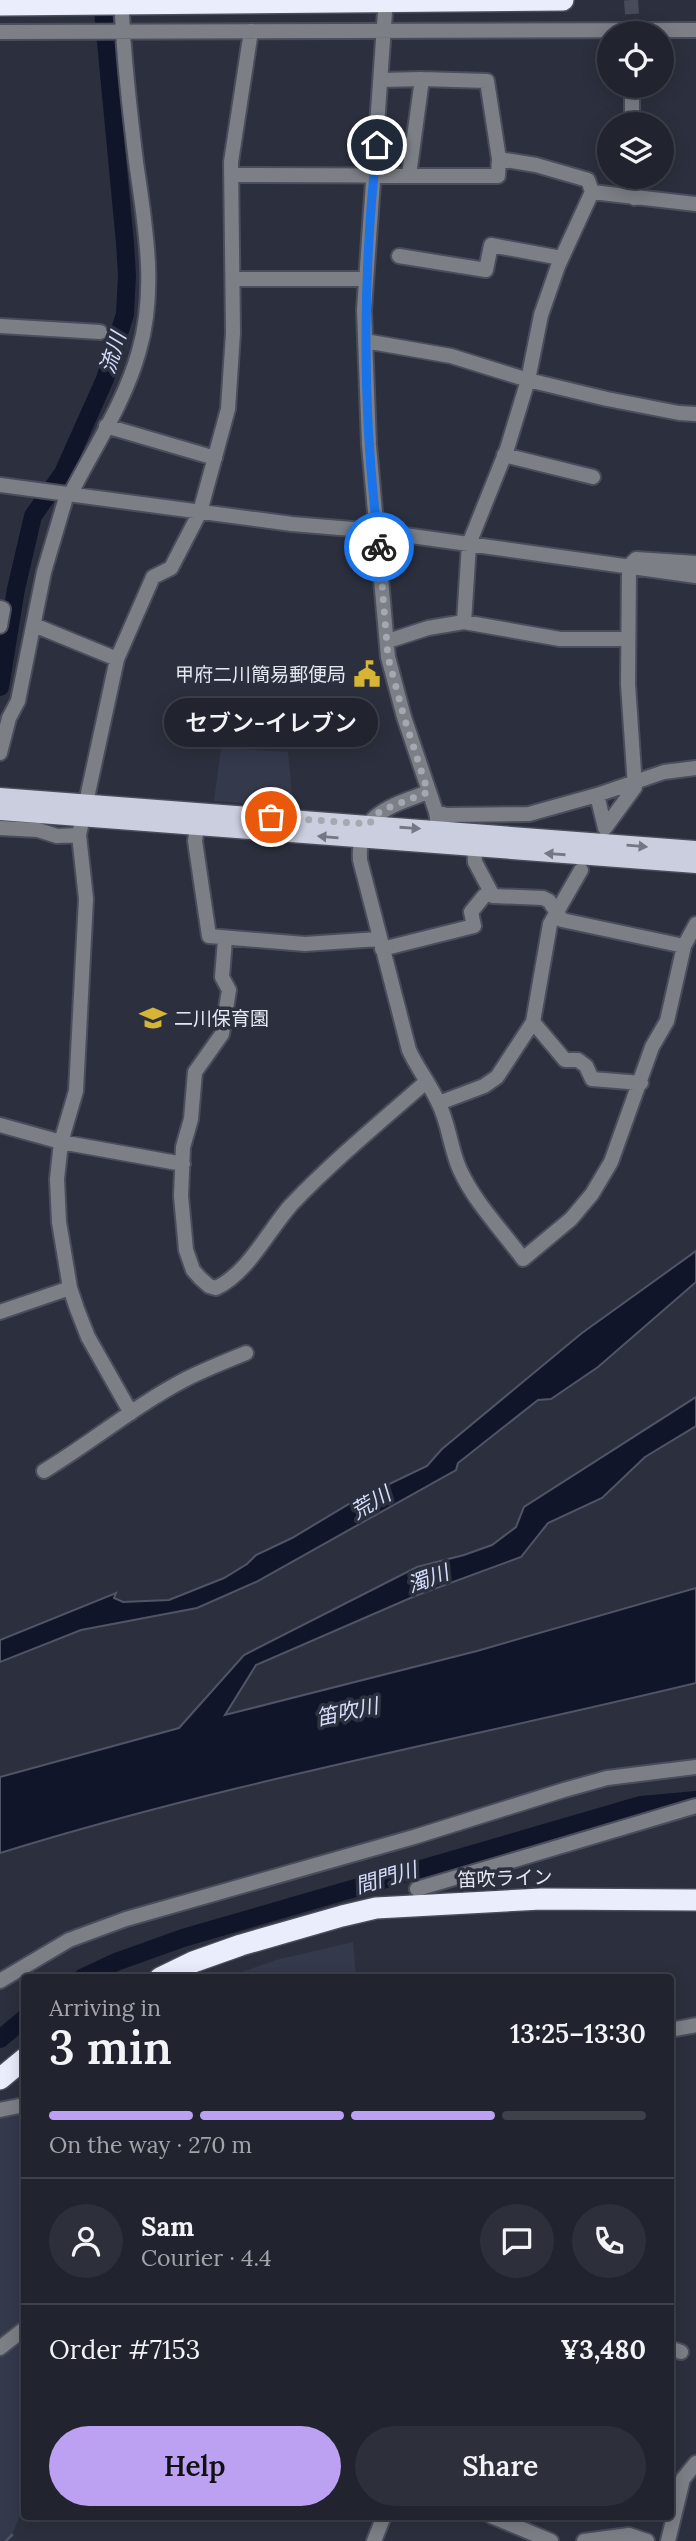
<!DOCTYPE html>
<meta charset="utf-8">
<style>
:root{--surface:#21242e;--page:#2d303a;--text:#f1f3f6;--muted:#a2a4aa;--line:#3e414a;--accent:#bca0f2}
body{margin:0;font-family:Lora,"Noto Sans JP",serif;background:var(--page);color:var(--text);height:100vh;display:flex;flex-direction:column;font-size:26px;white-space:nowrap}
*{box-sizing:border-box;margin:0}
p{font-size:23px;color:var(--muted)}
.icon{flex:none;width:38px;height:38px;fill:none;stroke:currentColor;stroke-width:2;stroke-linecap:round;stroke-linejoin:round}
.map{position:relative;flex:1;overflow:hidden}
.details{position:absolute;left:21px;top:1974px;width:653px;height:546px;display:flex;flex-direction:column;background:var(--surface);border-radius:7px;box-shadow:0 4px 18px #0003,0 0 0 2px var(--line)}
.details>*{flex:none}
.fabs{position:absolute;left:597px;top:21px;display:grid;gap:14px}
.fabs a{display:grid;place-items:center;width:77px;height:77px;border-radius:50%;background:var(--surface);box-shadow:0 4px 18px #0003,0 0 0 2px var(--line);font-size:35px}
.pin{position:absolute;display:grid;place-items:center;width:60px;height:60px;color:#fff;margin:-30px;border:4px solid #fff;border-radius:50%;box-shadow:0 2px 7px #0007}
.courier{position:absolute;display:grid;place-items:center;width:70px;height:70px;margin:-35px;border:5px solid #1a73e8;border-radius:50%;background:#fff;color:#222;box-shadow:0 2px 9px #0007}
.bubble{position:absolute;height:49px;border-radius:24px;background:var(--surface);box-shadow:0 4px 18px #0003,0 0 0 2px var(--line);font-size:23px;font-weight:600;line-height:49px;text-align:center}
.summary em{font-style:normal;font-weight:600}
.summary div{display:flex;flex-direction:column-reverse}
.summary{display:flex;align-items:center;justify-content:space-between;height:119px;padding:0 28px}
h1{font-size:46px;font-weight:600;line-height:52px}
.bar{display:grid;grid-template-columns:repeat(4,1fr);gap:10px 7px;align-content:center;height:84px;padding:0 28px}
.bar i{height:9px;border-radius:5px;background:var(--line)}
.bar .current{background:var(--accent)}
.bar p{grid-column:span 4}
.line{display:flex;align-items:center;gap:18px;padding:0 28px;border-top:2px solid var(--line)}
.line div{flex:1}
.round{display:grid;place-items:center;flex:none;width:74px;height:74px;border-radius:37px;background:var(--page)}
.button{display:flex;gap:14px;margin-top:auto;padding:14px 28px}
.button a{flex:1;height:80px;border-radius:42px;background:var(--accent);color:#111;font-size:28px;font-weight:600;line-height:80px;text-align:center}
.button a+a{background:var(--page);color:var(--text)}
.map>svg:first-child{display:block}
</style>
<div class="map">
<svg width="696" height="2541" viewBox="0 0 696 2541">
<rect width="100%" height="100%" fill="#2c303e"/>
<!-- built -->
<path fill="#34394c" d="M221,748L288,752L293,807L214,801Z
M353,1942L356,1977H227L276,1960Z
M24,2105V2505L12,2535L6,2541H0V2111Z"/>
<!-- water -->
<path fill="#11152a" stroke="#515466" stroke-width="2" d="M696,1251V1282L598,1367L551,1399L538,1400L458,1463L456,1470L256,1582L197,1608L81,1630L0,1662V1640L116,1593L114,1598L123,1602L169,1600L224,1578L247,1564L256,1555L292,1538L354,1501L427,1466L442,1449L582,1333Z
M696,1397V1426L645,1457L602,1498L548,1523L521,1557L415,1596L256,1665L225,1715L477,1651L696,1588V1683C464,1739 229,1782 0,1853V1777L179,1728L244,1655L417,1567L464,1555L492,1545L516,1527L524,1507Z"/>
<g fill="none" stroke-linecap="round" stroke-linejoin="round">
<!-- stream -->
<path stroke="#515466" stroke-width="2.5" d="M6,2541L12,2535"/>
<!-- river -->
<path stroke="#11152a" stroke-width="18" d="M0,687L16,589L33,516L63,473L105,379L125,314L127,275L125,243L102,0
M82,1978L116,1962L183,1938L641,1805L696,1800
M0,2039L24,2019"/>
<!-- minor-tunnel -->
<path stroke="#484c59" stroke-width="14" stroke-dasharray="14 7" stroke-linecap="butt" d="M631,0L632,14"/>
<defs>
<path id="minor" d="M385,12L364,310L369,445L388,657L404,717L436,812L439,830
M0,32L696,30
M632,124V86
M499,159L536,165L588,180L592,192L696,204
M231,175L498,176L499,159L487,81L422,79L381,80
M409,175L422,79
M634,198L636,177
M399,256L486,270L491,245L561,258
M233,279H366
M0,326L100,332
M365,341L451,356L528,380L607,399L679,413L696,414
M106,426L215,458
M504,455L593,477
M0,485L292,524L376,531L696,576
M70,495C94,448 125,402 139,351C157,289 145,225 136,162C130,113 124,63 122,14
M0,608L3,609L0,626
M464,622L469,544L507,449L528,380L541,315L558,266L592,192
M34,625L117,659
M388,641L428,628L464,622L560,639H627
M0,753L9,718L18,701L44,572L67,494
M428,792C392,806 357,813 360,860L409,1050C417,1068 430,1084 438,1102C449,1123 450,1148 460,1170C475,1203 502,1230 523,1259L571,1219L592,1194L611,1162L652,1047L667,1021L684,946L696,924
M597,795L605,828
M436,812L446,815L529,814L597,795L664,772L696,768
M197,826L195,841L209,936L305,944L379,939
M0,828L38,830L57,836L79,835
M605,828L635,787L628,684L629,566L636,559L696,563
M474,848L475,862L493,896L543,898L549,901L562,920L684,946
M225,939L222,977L229,990L222,1034L195,1072L191,1119L183,1147L181,1196L186,1250L193,1270L200,1278L209,1286L216,1288C248,1273 268,1231 291,1205C333,1161 380,1122 426,1082
M382,949L474,926L471,912L484,896L491,893
M533,1022L565,1060H578L586,1066L592,1079L641,1083
M439,1103L484,1086L497,1077L533,1022L550,924L581,870
M0,1125L61,1142L183,1164
M0,1312L70,1288
M131,1413L88,1337L77,1309L70,1288L59,1222L57,1179L61,1142L76,1091L86,899L79,835L117,659L153,577L171,568L200,512L228,409L233,333L231,162L251,31
M44,1471C92,1442 136,1405 186,1379C206,1369 226,1361 246,1353
M417,1889L696,1806
M0,1981L69,1940L126,1919L414,1837L564,1790L607,1778L696,1767
M670,2030L696,2025
M0,2110L24,2105
M0,2348L24,2329
M670,2348L681,2352
M491,2516L551,2541
M374,2541L384,2516
M584,2541L629,2535L647,2541
M668,2541L683,2479L696,2463"/>
<path id="major" d="M0,797L696,850
M0,811L696,864"/>
<path id="highway" d="M0,5L563,0
M160,1978L193,1962L241,1945L342,1916L376,1908L541,1899L696,1900
M0,2079L24,2059"/>
</defs>
<!-- minor casing -->
<use href="#minor" stroke="#4a4d5b" stroke-width="18"/>
<!-- major casing -->
<use href="#major" stroke="#4a4d5b" stroke-width="21"/>
<!-- highway casing -->
<use href="#highway" stroke="#4a4d5b" stroke-width="24"/>
<!-- minor -->
<use href="#minor" stroke="#7d7f87" stroke-width="14"/>
<!-- major -->
<use href="#major" stroke="#cacede" stroke-width="18"/>
<!-- highway -->
<use href="#highway" stroke="#e9edfc" stroke-width="21"/>
</g>
<!-- one-way arrows -->
<defs><path id="oneway-solid" d="M-6-.8H1V-3.2L6.5 0L1 3.2V.8H-6Z" transform="scale(1.75)"/></defs>
<g fill="#737786">
<use href="#oneway-solid" transform="translate(410 828) rotate(4)"/>
<use href="#oneway-solid" transform="translate(328 837) rotate(-175)"/>
<use href="#oneway-solid" transform="translate(637 846) rotate(5)"/>
<use href="#oneway-solid" transform="translate(555 854) rotate(-176)"/>
</g>
<g fill="none" stroke-linecap="round" stroke-linejoin="round">
<!-- done -->
<path stroke="#a4a8b2" stroke-width="7" stroke-dasharray="0 12.6" d="M271,817L369,824L380,811L428,792L404,717L388,657L379,547"/>
<!-- route -->
<path stroke="#1a73e8" stroke-width="9" d="M377,145C362,279 362,414 379,547"/>
</g>
<!-- icons -->
<defs>
<symbol id="civic-bare" viewBox="-9 -9 18 18"><path d="M-.6-6.5H3V-4.5H.6V-3L4-1V1h2V6H-6V1h2V-1L-.6-3ZM-1.2 2.5V6h2.4V2.5Z" fill="#d6b534" stroke="#2c303e" stroke-width="2.5" paint-order="stroke"/></symbol>
<symbol id="school-bare" viewBox="-9 -9 18 18"><path d="M0-5L7-2L0 1L-7-2ZM-4 1L0 2.5L4 1V4Q0 6-4 4Z" fill="#d6b534" stroke="#2c303e" stroke-width="2.5" paint-order="stroke"/></symbol>
</defs>
<g fill-rule="evenodd">
<use href="#civic-bare" x="348" y="655" width="38" height="38"/>
<use href="#school-bare" x="134" y="999" width="38" height="38"/>
</g>
<g text-anchor="middle" stroke-width="7" stroke-linejoin="round" paint-order="stroke">
<!-- poi labels -->
<g font-size="19" fill="#e5e8f1" stroke="#2c303e" text-anchor="end">
<text x="346" y="681">甲府二川簡易郵便局</text>
<text x="174" y="1025" text-anchor="start">二川保育園</text>
</g>
<!-- street labels -->
<g font-size="19" fill="#e5e8f1" stroke="#2c303e">
<text transform="translate(505 1878) rotate(-2)" y="7">笛吹ライン</text>
</g>
<!-- water labels -->
<g font-size="21" font-style="italic" fill="#d5ddfc" stroke="#2c303e">
<text transform="translate(113 353) rotate(-73)" y="7">流川</text>
<text transform="translate(371 1503) rotate(-31)" y="7">荒川</text>
<text transform="translate(428 1579) rotate(-20)" y="7">濁川</text>
<text transform="translate(347 1712) rotate(-12)" y="7">笛吹川</text>
<text transform="translate(386 1878) rotate(-16)" y="7">間門川</text>
</g>
</g>
</svg>
<div class="fabs">
<a><svg class="icon" aria-label="locate" viewBox="0 0 24 24"><circle cx="12" cy="12" r="6"/><path d="M12 2v4M12 18v4M2 12h4M18 12h4"/></svg></a>
<a><svg class="icon" aria-label="layers" viewBox="0 0 24 24"><path d="M12 4l9 5-9 5-9-5zM3 14l9 5 9-5"/></svg></a>
</div>
<div class="pin" style="left:271px;top:817px;background:#ea580c"><svg class="icon" aria-label="bag" viewBox="0 0 24 24"><path d="M5 8h14l-1 12H6zM9 8a3 3 0 0 1 6 0"/></svg></div>
<div class="pin" style="left:377px;top:145px;background:#1f2937"><svg class="icon" aria-label="home" viewBox="0 0 24 24"><path d="M3 11l9-7 9 7M6 9v11h12V9"/></svg></div>
<div class="courier" style="left:379px;top:547px"><svg class="icon" aria-label="bike" viewBox="0 0 24 24"><circle cx="6" cy="16" r="4"/><circle cx="18" cy="16" r="4"/><path d="M6 16l4-8h5l3 8M10 8l3 8H6M13 5h3"/></svg></div>
<div class="bubble" style="left:164px;top:698px;width:214px">セブン-イレブン</div>
<section class="details">
<div class="summary"><div><h1>3 min</h1><p>Arriving in</p></div><em>13:25–13:30</em></div>
<div class="bar"><i class="current"></i><i class="current"></i><i class="current"></i><i></i><p>On the way · 270 m</p></div>
<div class="line" style="height:126px"><a class="round"><svg class="icon" aria-label="person" viewBox="0 0 24 24"><circle cx="12" cy="8" r="4"/><path d="M4 21q1-7 8-7t8 7"/></svg></a><div><b>Sam</b><p>Courier · 4.4</p></div><a class="round"><svg class="icon" aria-label="chat" viewBox="0 0 24 24"><path d="M4 5h16v11H9l-5 4z"/></svg></a><a class="round"><svg class="icon" aria-label="phone" viewBox="0 0 24 24"><path d="M5 4h4l2 5-3 2q2 4 5 5l2-3 5 2v4C11 20 4 13 5 4z"/></svg></a></div>
<div class="line" style="height:91px"><div>Order #7153</div><b>¥3,480</b></div>
<div class="button"><a>Help</a><a>Share</a></div>
</section>
</div>
